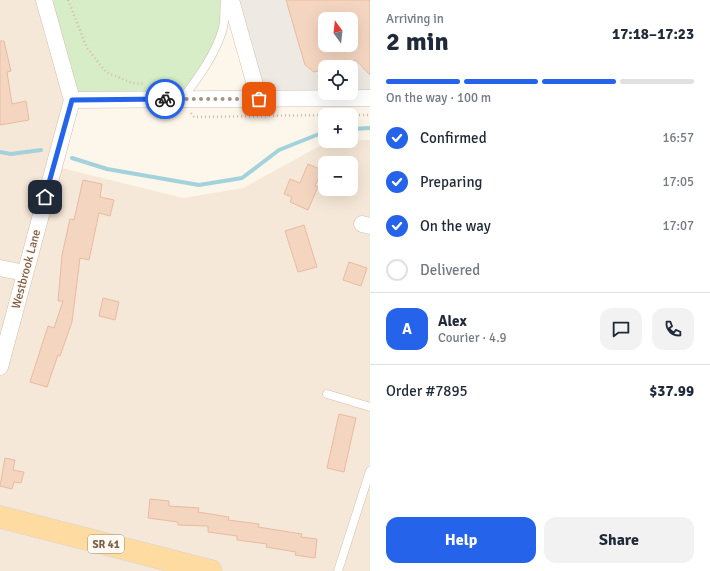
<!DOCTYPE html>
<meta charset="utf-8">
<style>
:root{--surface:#fff;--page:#f2f2f3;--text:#1f2937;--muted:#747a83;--line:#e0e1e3;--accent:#2563eb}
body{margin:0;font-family:Signika,sans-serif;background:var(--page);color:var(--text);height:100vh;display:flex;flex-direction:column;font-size:15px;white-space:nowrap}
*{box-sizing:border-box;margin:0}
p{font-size:13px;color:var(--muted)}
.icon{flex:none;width:22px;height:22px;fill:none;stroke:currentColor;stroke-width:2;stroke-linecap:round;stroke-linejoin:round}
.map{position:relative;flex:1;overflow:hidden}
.panel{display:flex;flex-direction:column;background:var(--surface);width:340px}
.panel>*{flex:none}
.needle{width:26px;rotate:345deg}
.buttons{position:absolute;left:318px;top:12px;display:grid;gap:8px}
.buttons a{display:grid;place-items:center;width:40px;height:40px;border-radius:8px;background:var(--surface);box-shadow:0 4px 16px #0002;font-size:20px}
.pin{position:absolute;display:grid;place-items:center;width:34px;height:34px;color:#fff;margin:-17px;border-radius:8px;box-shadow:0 2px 6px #0006}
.courier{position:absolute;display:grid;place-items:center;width:40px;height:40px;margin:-20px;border:3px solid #2563eb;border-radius:50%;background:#fff;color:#222;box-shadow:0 1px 5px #0007}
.overview em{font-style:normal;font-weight:800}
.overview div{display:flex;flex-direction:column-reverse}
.overview{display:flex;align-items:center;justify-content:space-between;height:68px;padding:0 16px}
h1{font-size:26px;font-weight:800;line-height:30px}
.bar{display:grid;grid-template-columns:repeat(4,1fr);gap:6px 4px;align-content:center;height:48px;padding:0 16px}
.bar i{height:5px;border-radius:3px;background:var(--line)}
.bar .on{background:var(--accent)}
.bar p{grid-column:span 4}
.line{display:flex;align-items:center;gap:10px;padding:0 16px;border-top:1px solid var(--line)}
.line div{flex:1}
.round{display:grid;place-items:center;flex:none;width:42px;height:42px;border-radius:12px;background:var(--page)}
ol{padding:0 16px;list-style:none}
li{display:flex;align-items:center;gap:12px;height:44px}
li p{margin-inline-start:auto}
li .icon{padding:4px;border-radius:50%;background:var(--accent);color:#fff;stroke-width:4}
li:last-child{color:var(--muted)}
li i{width:22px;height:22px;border:2px solid var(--line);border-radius:50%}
.primary-button{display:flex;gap:8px;margin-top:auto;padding:8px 16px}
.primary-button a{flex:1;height:46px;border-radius:12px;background:var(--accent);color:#fff;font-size:16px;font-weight:800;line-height:46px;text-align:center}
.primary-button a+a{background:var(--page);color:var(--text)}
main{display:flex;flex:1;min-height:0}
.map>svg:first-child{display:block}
</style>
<main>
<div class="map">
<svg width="370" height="571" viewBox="0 0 370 571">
<rect width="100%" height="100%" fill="#fdf6ea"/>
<!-- residential -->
<path fill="#f6e8d8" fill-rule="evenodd" d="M0,0H44L72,100L54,166L183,198L243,188L329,141L370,140V571H0ZM325,163H351V189H325Z"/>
<!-- industrial -->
<path fill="#efe9e3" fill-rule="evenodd" d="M231,0H370V98L259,99ZM325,19H351V45H325ZM325,67H351V93H325Z"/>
<!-- green -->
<path fill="#d6edc7" d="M44,0H225L223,28L182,99L72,100Z"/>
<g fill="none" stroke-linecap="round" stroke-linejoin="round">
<!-- stream -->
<path stroke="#a2d2db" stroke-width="4" d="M351,129L370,128
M0,152L11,154L41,150
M72,158L107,169L199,185L242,178L279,150L319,134L325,133"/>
</g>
<!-- building -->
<path fill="#f4d5c0" stroke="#e8bba0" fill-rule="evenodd" d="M286,0H370V75L356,60L333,67H325V69L314,72L305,65ZM325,19H351V45H325Z
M0,41H4L11,71L7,72L12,104L26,101L29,120L0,125Z
M308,164L322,170L315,186L318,187L308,210L290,202L292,197L284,194L290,179L300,183Z
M83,180L102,184L100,197L114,200L110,216L99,213L89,260L80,258L72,322L60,356L58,355L47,387L30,382L48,326L54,328L63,301H58L62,255L70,219L74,220Z
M304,225L317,267L298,272L285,231Z
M349,262L367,268L361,286L343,280Z
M103,298L119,302L115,320L99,316Z
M339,414L356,418L344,472L327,468Z
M5,458L15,460L13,470L24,472L21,483L14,482L12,489L0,486Z
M150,499L169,501V506L199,508L198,512L229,517L228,520L259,524L258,527L302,534L301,537L317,539L315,558L295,555L296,552L266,547L267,544L237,540V536L208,532V526L178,525V522L148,518Z"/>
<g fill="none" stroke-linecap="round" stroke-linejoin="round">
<defs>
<path id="service" d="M182,99C198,78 216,54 223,28C225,20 224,9 225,0
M327,394L370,407
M338,571L370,471"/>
<path id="minor" d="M44,0L72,100
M231,0L259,99
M72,100L370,98
M362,224L370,226
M0,268L25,273
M0,367L72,100"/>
<path id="primary" d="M0,517L211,571"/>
</defs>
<!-- service casing -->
<use href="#service" stroke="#d2beae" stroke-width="9"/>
<!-- minor casing -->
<use href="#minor" stroke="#d2beae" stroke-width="17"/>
<!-- primary casing -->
<use href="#primary" stroke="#dad1cd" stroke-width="23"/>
<!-- path -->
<path stroke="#dab8a2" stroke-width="2.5" stroke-dasharray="1 3" stroke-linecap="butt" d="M68,0L87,48L106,72L132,83L144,84
M191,113L194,117L325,115
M351,115H370"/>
<!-- service -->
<use href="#service" stroke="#fff" stroke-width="8"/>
<!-- minor -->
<use href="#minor" stroke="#fff" stroke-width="16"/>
<!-- primary -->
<use href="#primary" stroke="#fedca1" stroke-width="22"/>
</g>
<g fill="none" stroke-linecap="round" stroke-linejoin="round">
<!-- done -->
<path stroke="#a89283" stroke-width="4" stroke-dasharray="0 7.2" d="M165,99H259"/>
<!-- route -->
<path stroke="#2563eb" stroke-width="5" d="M45,197L72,100L165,99"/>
</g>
<g text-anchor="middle" stroke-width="3" stroke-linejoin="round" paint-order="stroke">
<!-- shield labels -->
<rect fill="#fffaf2" stroke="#a38b7d" stroke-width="1" x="88" y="535" width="36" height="18" rx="3"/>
<g font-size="11" font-weight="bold" fill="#7b5c4b">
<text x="106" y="548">SR 41</text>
</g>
<!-- street labels -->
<g font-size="12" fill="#7b5c4b" stroke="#fffaf2">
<text transform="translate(26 269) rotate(-75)" y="4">Westbrook Lane</text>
</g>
</g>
</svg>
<div class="buttons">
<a><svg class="needle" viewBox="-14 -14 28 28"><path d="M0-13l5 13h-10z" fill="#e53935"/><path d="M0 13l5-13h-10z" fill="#747a83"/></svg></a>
<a><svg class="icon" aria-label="locate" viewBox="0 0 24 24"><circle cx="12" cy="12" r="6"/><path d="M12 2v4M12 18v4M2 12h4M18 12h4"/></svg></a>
<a>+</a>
<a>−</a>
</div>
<div class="pin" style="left:259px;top:99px;background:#ea580c"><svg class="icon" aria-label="bag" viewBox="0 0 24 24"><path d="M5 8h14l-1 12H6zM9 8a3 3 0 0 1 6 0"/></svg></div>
<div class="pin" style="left:45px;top:197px;background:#1f2937"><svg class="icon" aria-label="home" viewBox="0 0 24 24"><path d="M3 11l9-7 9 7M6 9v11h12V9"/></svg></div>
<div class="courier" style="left:165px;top:99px"><svg class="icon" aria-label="bike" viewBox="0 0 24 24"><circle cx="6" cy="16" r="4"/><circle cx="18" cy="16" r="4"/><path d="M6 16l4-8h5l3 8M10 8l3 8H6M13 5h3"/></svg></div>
</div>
<section class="panel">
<div class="overview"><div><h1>2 min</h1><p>Arriving in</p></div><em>17:18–17:23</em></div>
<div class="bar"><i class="on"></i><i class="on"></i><i class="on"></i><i></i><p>On the way · 100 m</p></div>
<ol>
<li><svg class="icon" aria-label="check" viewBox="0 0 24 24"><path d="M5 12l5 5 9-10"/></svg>Confirmed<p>16:57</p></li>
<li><svg class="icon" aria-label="check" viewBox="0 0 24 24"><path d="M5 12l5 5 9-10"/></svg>Preparing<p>17:05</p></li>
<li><svg class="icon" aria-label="check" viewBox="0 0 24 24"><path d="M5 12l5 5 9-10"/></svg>On the way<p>17:07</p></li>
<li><i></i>Delivered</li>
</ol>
<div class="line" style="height:72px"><b class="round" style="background:var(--accent);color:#fff">A</b><div><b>Alex</b><p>Courier · 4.9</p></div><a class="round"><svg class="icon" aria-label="chat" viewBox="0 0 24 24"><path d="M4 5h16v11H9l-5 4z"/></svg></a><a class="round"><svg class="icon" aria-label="phone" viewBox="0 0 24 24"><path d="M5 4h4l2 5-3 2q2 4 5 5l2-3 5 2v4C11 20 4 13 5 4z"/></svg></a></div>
<div class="line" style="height:52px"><div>Order #7895</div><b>$37.99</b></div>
<div class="primary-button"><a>Help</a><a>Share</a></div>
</section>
</main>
